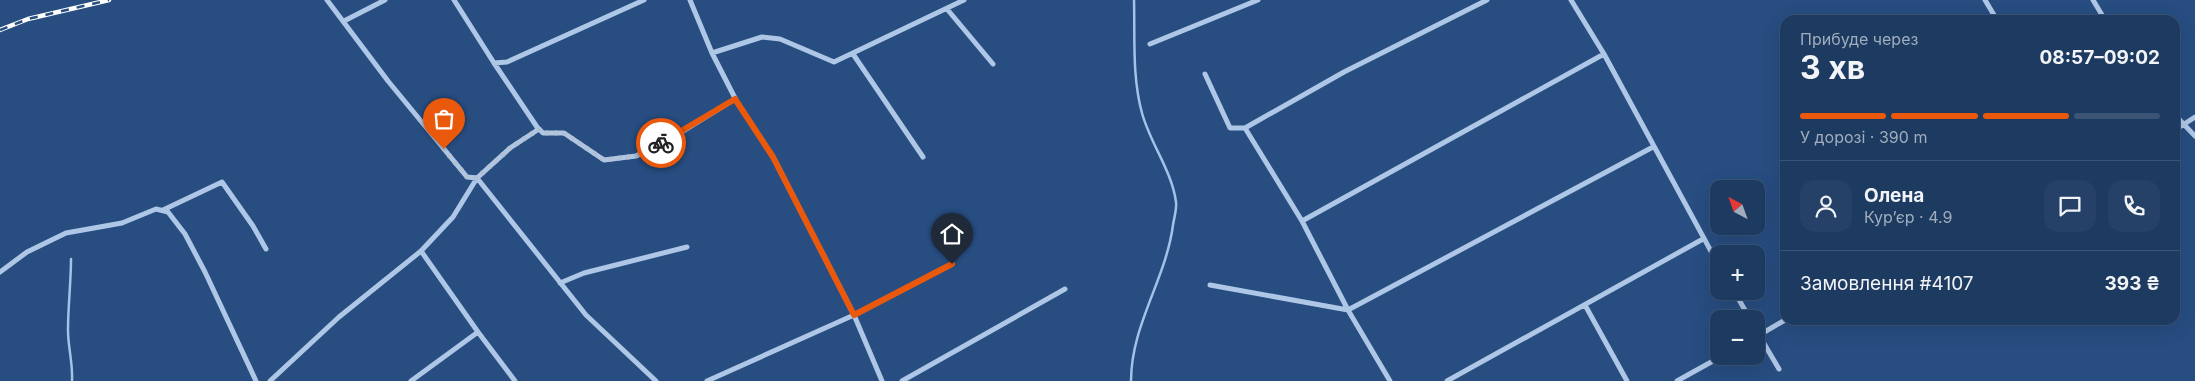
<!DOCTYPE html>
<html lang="uk">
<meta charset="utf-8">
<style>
:root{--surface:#1d3a61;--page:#254167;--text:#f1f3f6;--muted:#a0adbd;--line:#3b5476;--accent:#ea580c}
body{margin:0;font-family:Inter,sans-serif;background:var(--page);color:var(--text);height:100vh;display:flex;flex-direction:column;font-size:19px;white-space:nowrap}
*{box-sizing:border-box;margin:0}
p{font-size:16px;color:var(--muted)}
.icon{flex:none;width:28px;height:28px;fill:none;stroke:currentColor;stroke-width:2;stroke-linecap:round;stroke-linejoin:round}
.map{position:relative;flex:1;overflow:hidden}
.sheet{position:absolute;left:1780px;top:15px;width:400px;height:310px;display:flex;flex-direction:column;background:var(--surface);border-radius:15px;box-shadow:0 5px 20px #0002,0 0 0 1px var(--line)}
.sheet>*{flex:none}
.needle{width:32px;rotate:319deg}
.controls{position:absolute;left:1710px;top:180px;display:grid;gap:10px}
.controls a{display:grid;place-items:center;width:55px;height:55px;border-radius:10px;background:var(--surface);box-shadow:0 5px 20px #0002,0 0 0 1px var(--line);font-size:25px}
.pin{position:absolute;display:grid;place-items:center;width:42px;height:42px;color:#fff;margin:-51px -21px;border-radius:50% 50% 50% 0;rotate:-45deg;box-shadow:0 0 5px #0007}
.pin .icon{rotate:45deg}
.courier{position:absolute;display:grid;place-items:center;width:50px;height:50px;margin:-25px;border:4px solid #ea580c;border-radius:50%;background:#fff;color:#222;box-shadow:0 1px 6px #0007}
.summary em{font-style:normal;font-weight:700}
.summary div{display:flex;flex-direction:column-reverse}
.summary{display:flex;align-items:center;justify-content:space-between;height:85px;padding:0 20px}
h1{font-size:32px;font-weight:700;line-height:38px}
.bar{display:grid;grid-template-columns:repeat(4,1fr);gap:8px 5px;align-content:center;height:60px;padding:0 20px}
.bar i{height:6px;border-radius:4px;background:var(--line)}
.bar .on{background:var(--accent)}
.bar p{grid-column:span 4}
.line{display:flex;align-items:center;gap:12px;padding:0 20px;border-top:1px solid var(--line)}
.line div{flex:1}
.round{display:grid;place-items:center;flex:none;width:52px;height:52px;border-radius:15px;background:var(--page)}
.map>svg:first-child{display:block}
</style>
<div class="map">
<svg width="2195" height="381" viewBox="0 0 2195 381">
<rect width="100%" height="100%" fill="#274d81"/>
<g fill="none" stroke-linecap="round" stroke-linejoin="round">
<!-- stream -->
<path stroke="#a3c2e7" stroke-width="2.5" d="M71,259C71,282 68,306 68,330C68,348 73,363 72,381
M1131,381C1131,325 1166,279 1173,225C1174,218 1177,209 1176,202C1172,171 1150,143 1142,113C1132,77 1135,37 1134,0"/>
<!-- street -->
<path stroke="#afc7e6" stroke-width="5" d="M327,0L388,81L467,177L477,178L586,315L656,381
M454,0L494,63L507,62L644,0
M690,0L712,53L737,102L773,157L854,315L882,381
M1571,0L1604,54L1719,266
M1985,0L1997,20
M2093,0L2105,20
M947,9L993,64
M344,21L385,0
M1150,44L1258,0
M712,53L762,37L780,39L834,62L964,0
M853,54L923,157
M494,63L537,127L543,133H564L604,160L636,156L685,130L735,99
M1205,74L1230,128H1245L1344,72L1487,0
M2175,115L2195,136
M1245,128L1302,221L1348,310L1390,381
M2175,130L2195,117
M163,210L222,182L253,226L266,249
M1302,221L1604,54
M0,272L27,252L66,233L122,223L156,209L168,212L185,234L205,272L256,381
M560,283L584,273L687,247
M1210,285L1348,310L1653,147
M1734,291L1750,319
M1585,305L1627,381
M1756,330L1779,369
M1756,337L1785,320
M270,381L339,317L421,251
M411,381L478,332
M515,381L478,332L421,251L453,217L477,178L510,148L539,129
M707,381L854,315L952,264
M902,381L1065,289
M1447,381L1703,239
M1677,381L1722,356"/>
<defs>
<path id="rail" d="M0,30L28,19L109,0"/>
</defs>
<!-- rail casing -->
<use href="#rail" stroke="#fff" stroke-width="4.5"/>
<!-- rail -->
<use href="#rail" stroke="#274d81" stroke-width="2.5" stroke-dasharray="8" stroke-linecap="butt"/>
</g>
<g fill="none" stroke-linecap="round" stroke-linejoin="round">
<!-- done -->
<path stroke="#b3c1d3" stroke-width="5" stroke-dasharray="0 9" d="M444,149L467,177L477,178L510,148L539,129L543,133H564L604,160L636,156L661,143"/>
<!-- route -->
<path stroke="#ea580c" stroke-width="6" d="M661,143L735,99L773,157L854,315L952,264"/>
</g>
</svg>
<div class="controls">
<a><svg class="needle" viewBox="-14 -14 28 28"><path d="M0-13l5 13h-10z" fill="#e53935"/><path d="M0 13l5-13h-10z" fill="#a0adbd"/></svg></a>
<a>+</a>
<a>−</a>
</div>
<div class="pin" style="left:444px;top:149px;background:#ea580c"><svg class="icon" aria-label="bag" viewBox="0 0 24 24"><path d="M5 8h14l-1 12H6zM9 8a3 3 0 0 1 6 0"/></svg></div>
<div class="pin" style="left:952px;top:264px;background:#1f2937"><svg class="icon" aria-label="home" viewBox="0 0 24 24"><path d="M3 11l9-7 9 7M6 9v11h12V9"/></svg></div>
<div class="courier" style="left:661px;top:143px"><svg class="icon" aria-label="bike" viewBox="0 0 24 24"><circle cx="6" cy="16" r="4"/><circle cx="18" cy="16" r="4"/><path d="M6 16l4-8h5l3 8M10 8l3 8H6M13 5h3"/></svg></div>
<section class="sheet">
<div class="summary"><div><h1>3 хв</h1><p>Прибуде через</p></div><em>08:57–09:02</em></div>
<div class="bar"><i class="on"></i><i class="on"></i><i class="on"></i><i></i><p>У дорозі · 390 m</p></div>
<div class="line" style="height:90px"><a class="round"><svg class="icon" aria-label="person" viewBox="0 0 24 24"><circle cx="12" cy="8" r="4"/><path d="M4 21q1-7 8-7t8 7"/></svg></a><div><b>Олена</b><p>Кур’єр · 4.9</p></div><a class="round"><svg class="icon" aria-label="chat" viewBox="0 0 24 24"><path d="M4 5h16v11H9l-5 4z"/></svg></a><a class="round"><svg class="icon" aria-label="phone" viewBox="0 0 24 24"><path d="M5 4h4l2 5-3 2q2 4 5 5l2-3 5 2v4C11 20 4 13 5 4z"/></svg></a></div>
<div class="line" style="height:65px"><div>Замовлення #4107</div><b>393 ₴</b></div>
</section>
</div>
